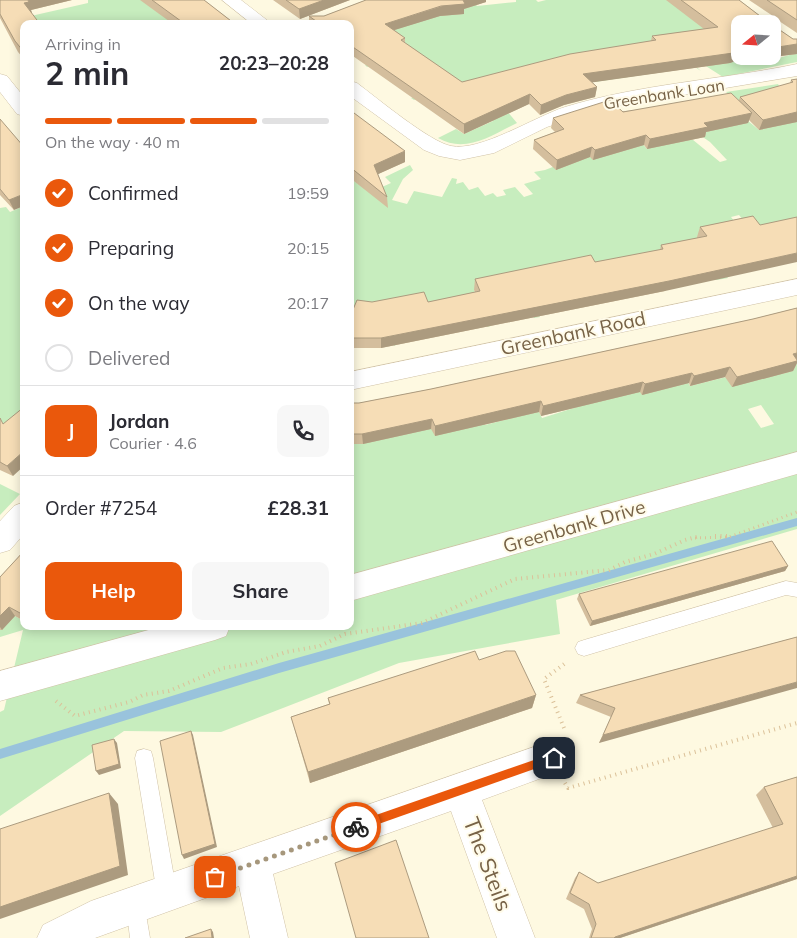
<!DOCTYPE html>
<meta charset="utf-8">
<style>
:root{--surface:#fff;--page:#f7f7f7;--text:#2b2b33;--muted:#7c7c81;--line:#e1e1e2;--accent:#ea580c}
body{margin:0;font-family:Mulish,sans-serif;background:var(--page);color:var(--text);height:100vh;display:flex;flex-direction:column;font-size:19px;white-space:nowrap}
*{box-sizing:border-box;margin:0}
p{font-size:16px;color:var(--muted)}
.icon{flex:none;width:28px;height:28px;fill:none;stroke:currentColor;stroke-width:2;stroke-linecap:round;stroke-linejoin:round}
.map{position:relative;flex:1;overflow:hidden}
.sheet{position:absolute;left:20px;top:20px;width:334px;height:610px;display:flex;flex-direction:column;background:var(--surface);border-radius:10px;box-shadow:0 2px 12px #0003}
.sheet>*{flex:none}
.needle{width:32px;rotate:252deg}
.buttons{position:absolute;left:731px;top:15px;display:grid;gap:10px}
.buttons a{display:grid;place-items:center;width:50px;height:50px;border-radius:10px;background:var(--surface);box-shadow:0 2px 12px #0003;font-size:25px}
.pin{position:absolute;display:grid;place-items:center;width:42px;height:42px;color:#fff;margin:-21px;border-radius:10px;box-shadow:0 2px 8px #0006}
.courier{position:absolute;display:grid;place-items:center;width:50px;height:50px;margin:-25px;border:4px solid #ea580c;border-radius:50%;background:#fff;color:#222;box-shadow:0 1px 6px #0007}
.head em{font-style:normal;font-weight:700}
.head div{display:flex;flex-direction:column-reverse}
.head{display:flex;align-items:center;justify-content:space-between;height:85px;padding:0 25px}
h1{font-size:32px;font-weight:700;line-height:38px}
.bar{display:grid;grid-template-columns:repeat(4,1fr);gap:8px 5px;align-content:center;height:60px;padding:0 25px}
.bar i{height:6px;border-radius:4px;background:var(--line)}
.bar .selected{background:var(--accent)}
.bar p{grid-column:span 4}
.line{display:flex;align-items:center;gap:12px;padding:0 25px;border-top:1px solid var(--line)}
.line div{flex:1}
.round{display:grid;place-items:center;flex:none;width:52px;height:52px;border-radius:10px;background:var(--page)}
ol{padding:0 25px;list-style:none}
li{display:flex;align-items:center;gap:15px;height:55px}
li p{margin-inline-start:auto}
li .icon{padding:5px;border-radius:50%;background:var(--accent);color:#fff;stroke-width:4}
li:last-child{color:var(--muted)}
li i{width:28px;height:28px;border:2px solid var(--line);border-radius:50%}
.action{display:flex;gap:10px;margin-top:auto;padding:10px 25px}
.action a{flex:1;height:58px;border-radius:10px;background:var(--accent);color:#fff;font-size:20px;font-weight:700;line-height:58px;text-align:center}
.action a+a{background:var(--page);color:var(--text)}
.map>svg:first-child{display:block}
</style>
<div class="map">
<svg width="797" height="938" viewBox="0 0 797 938">
<rect width="100%" height="100%" fill="#fef9e1"/>
<!-- green -->
<path fill="#c7edbe" fill-rule="evenodd" d="M88,0H142L179,24H39L9,21L88,3Z
M473,0L477,6L516,2V0H536L538,2L546,0H675L740,24V56L753,65L797,53V62L723,77L698,61L692,63L701,71L695,67L595,82L587,75L506,110L517,123C492,135 466,154 438,138L456,129L464,134L493,121L442,88L414,100L411,98L434,88L404,52L367,67L365,65L396,53L355,22L328,24L441,5L447,15L464,13L461,8Z
M778,84L797,117V227L765,246L739,215L731,217L740,228L697,237L728,278L717,280L516,275L540,317L534,318L521,294L474,290L491,326L487,327L475,303L394,346L390,334L350,324V178C364,189 374,192 391,183L385,177L410,165L413,170L403,179L392,200L407,204L414,191L442,197L452,178L457,179L456,184L463,182L469,190L478,187L485,196L493,193L497,197L506,195L503,190L515,187L524,197L533,194L524,184L541,179L534,172L545,170L635,135L647,149L687,135L720,162L727,160L710,142L694,131L742,116L759,130L766,128L761,120L726,92Z
M24,206V442L0,428V208L6,207L10,212Z
M797,348V529L556,600L560,634L399,663L221,732L124,731L0,816V712L4,710L23,630L0,637V630L15,616L24,621V626H350V511L354,494L350,493V433L481,417L485,425L531,413L522,378L542,418L577,407L565,386L687,380L690,386L738,374H782L792,371ZM761,405L774,424L761,428L748,409Z
M0,484L20,494L0,515Z"/>
<g fill="none" stroke-linecap="round" stroke-linejoin="round">
<!-- stream -->
<path fill="#99c3dc" fill-rule="evenodd" d="M797,518V526L279,673L0,759V749L279,663Z"/>
<defs>
<path id="lane" d="M786,581L797,583V597L786,595L584,656L578,654L575,648L578,642L584,640Z
M144,749L151,751L153,758L177,894L174,901L167,904L160,901L157,894L135,758L137,751Z
M136,894L143,897L150,938H130L126,904L129,897Z"/>
<path id="street" d="M222,0H241L272,24H252Z
M797,64V76L606,108L547,127L494,153L460,160L439,156L424,150L350,96V81L357,83C377,98 430,142 451,146C480,152 534,117 565,107C640,84 720,80 797,64Z
M0,74L7,76L24,97V116L17,114L0,92Z
M797,279V295L350,390V372Z
M797,452V474L350,601V575Z
M24,502V534L10,550L0,553V521L14,506Z
M163,626H230L226,636L215,640L0,701V671Z
M554,740L566,745L571,757L566,769L482,800L535,938H497L451,811L273,874L288,938H250L239,886L95,938H37L43,925L91,901Z"/>
</defs>
<!-- lane casing -->
<use href="#lane" stroke="#d0c2a7" stroke-width="1"/>
<!-- street casing -->
<use href="#street" stroke="#d0c2a7" stroke-width="1"/>
<!-- path-far1 -->
<path stroke="#dbc199" stroke-width="3" stroke-dasharray="1 4" stroke-linecap="butt" d="M695,538L729,537L797,512"/>
<!-- path -->
<path stroke="#dbc199" stroke-width="4" stroke-dasharray="1 4.5" stroke-linecap="butt" d="M715,536H730
M56,701L75,716L129,702L143,695L169,691L223,668L251,664L286,652L320,646L345,634L422,623L515,579L609,570L625,562L654,554L685,540L700,536
M564,728L544,679L567,662
M565,783L568,788L797,723"/>
<!-- lane -->
<use href="#lane" fill="#fff" fill-rule="evenodd"/>
<!-- street -->
<use href="#street" fill="#fff" fill-rule="evenodd"/>
</g>
<!-- wall -->
<path fill="#d4be9d" fill-rule="evenodd" d="M0,0H72L31,10L32,13L24,24V59L18,52L0,18Z
M140,0H204L235,24H173Z
M273,0H350L300,19Z
M366,0H486V2L464,9V14L440,16L394,30L405,38V43L462,82L651,41L652,36L704,29L666,0H739L760,16H773L749,0H797V33L773,17L774,26L793,39H797V54L747,60L744,58L730,63L592,82L597,87L595,97L564,105L540,115L529,104L464,134L350,54V24H309V16H324ZM740,24L772,56H740Z
M797,79V122L759,130L749,120L748,123L706,132L705,137L647,149L644,145L593,160L590,157L556,170L533,149L534,140L555,132L551,128L553,118L739,100L740,97L790,83L791,80Z
M350,110L405,162L378,174L387,197L388,208L350,178Z
M0,119L14,210L0,195Z
M753,216L665,291L381,348H350V311L352,312L372,302H428L475,292L474,290L475,279L595,262L660,250L661,245L697,238V237L700,227Z
M797,308V363L793,371L732,387L725,377L690,386L689,383L642,395L640,392L541,416L539,412L435,436L431,429L363,444H350V403H359L431,389L753,319Z
M0,418L13,476L0,470Z
M24,551V621L15,616L2,630H0V577Z
M788,566L785,571L590,626L577,599L579,594Z
M797,637L599,743L611,717L576,703L580,695Z
M479,660L536,695L532,708L310,783L291,717L329,704L328,698Z
M797,777V879L620,938H589L592,929L584,909L566,899L575,878L579,872L598,883L773,828L756,795L764,787Z"/>
<!-- shaded-wall -->
<path fill="#ac9b7f" d="M27,0H72L31,10L32,13L28,14L24,3Z
M324,0H350L300,19L299,9Z
M462,0H486V2L464,9V14L440,16L385,33V24Z
M797,44V54L747,60L748,56H772V48Z
M740,51V56H745L744,58L730,63L581,84L583,74Z
M597,87L595,97L564,105L540,115L541,105L566,95Z
M530,94L529,104L464,134V124Z
M797,112V122L759,130L763,120Z
M752,113L748,123L706,132L705,137L647,149L650,139L704,123Z
M646,135L644,145L593,160L595,150Z
M592,147L590,157L556,170L557,160Z
M405,151V162L374,176V165Z
M24,194V206L14,210L9,200Z
M797,253V262L665,291L381,348V338Z
M797,353V363L793,371L732,387L737,377Z
M730,367L725,377L690,386L694,376Z
M692,373L689,383L642,395L645,384Z
M643,382L640,392L541,416L543,406Z
M541,401L539,412L435,436V426Z
M432,419L431,429L363,444L362,434Z
M24,451V466L13,476L7,466Z
M788,566L785,571L590,626L592,621Z
M9,607L15,616L2,630L0,627V616Z
M24,610V618L20,613Z
M797,682V688L599,743L603,735Z
M536,695L532,708L310,783L308,772Z
M191,731L193,735L217,847L184,859L182,855Z
M114,739L117,743L121,768L99,775L96,771Z
M109,793L118,804L128,875L0,919V907Z
M797,876V879L620,938H613L615,937Z
M211,929L213,932L214,938H212Z"/>
<!-- building -->
<path fill="#f6ddb6" stroke="#ac9b7f" d="M0,0H28L29,2L24,3L40,24H24V52L15,41L0,14Z
M152,0H204L235,24H185Z
M286,0H324L299,9Z
M366,0H463L465,4L441,6L385,24L405,38L401,40L462,82L570,54L656,40L652,36L718,27L681,0H739L760,16H773L774,26L793,39H797V44L772,48V24H740V51L733,53L583,74L597,87L566,95L541,105L530,94L464,124L350,45V24H320L309,16H324Z
M767,0H797V20Z
M797,79V112L763,120L740,97L793,82L791,80Z
M731,93L752,113L704,123L708,127L650,139L646,135L595,150L592,147L557,160L534,140L564,129L553,118L610,100L623,112Z
M350,110L405,151L374,165L387,197L350,167Z
M0,119L24,147V194L9,200L0,189Z
M753,216L760,225L797,217V253L669,281L381,338H350V311L352,312L357,300L372,302L424,292L428,302L480,291L475,279L591,255L595,262L663,249L661,245L707,236L700,227Z
M797,308V353L793,354L797,360V361L737,377L730,367L694,376L692,373L645,384L643,382L543,406L541,401L435,426L432,419L362,434H350V403H359L431,389L753,319Z
M24,407V451L7,466L0,462V418L3,424Z
M772,541L788,566L592,621L579,594Z
M24,551V610L20,613L9,607L0,616V577Z
M797,637V682L603,735L615,708L580,695Z
M475,651L479,660L506,651H515L536,695L308,772L291,717L330,704L328,698Z
M191,731L215,844L182,855L160,741Z
M114,739L119,764L96,771L92,745Z
M797,777V876L615,937L614,938H591L596,924L589,904L570,893L579,872L598,883L783,824L764,787Z
M109,793L120,866L0,907V829Z
M396,840L429,938H356L335,863Z
M211,929L212,938H185Z"/>
<!-- route -->
<path fill="#ea580c" d="M554,753L560,758L554,762L356,832L351,827L356,822Z"/>
<g fill="none" stroke-linecap="round" stroke-linejoin="round">
<!-- done -->
<path stroke="#a6977c" stroke-width="5" stroke-dasharray="0 9" d="M215,877L356,827"/>
</g>
<g text-anchor="middle" stroke-width="4" stroke-linejoin="round" paint-order="stroke">
<!-- far-street labels -->
<g font-size="16" fill="#776246" stroke="#fffbe9">
<text transform="translate(664 94) rotate(-9)" y="6">Greenbank Loan</text>
</g>
<!-- street labels -->
<g font-size="19" fill="#776246" stroke="#fffbe9">
<text transform="translate(573 333) rotate(-12)" y="7">Greenbank Road</text>
<text transform="translate(574 526) rotate(-16)" y="7">Greenbank Drive</text>
</g>
<!-- near-street labels -->
<g font-size="22" fill="#776246" stroke="#fffbe9">
<text transform="translate(488 864) rotate(69)" y="8">The Steils</text>
</g>
</g>
</svg>
<div class="buttons">
<a><svg class="needle" viewBox="-14 -14 28 28"><path d="M0-13l5 13h-10z" fill="#e53935"/><path d="M0 13l5-13h-10z" fill="#7c7c81"/></svg></a>
</div>
<div class="pin" style="left:215px;top:877px;background:#ea580c"><svg class="icon" aria-label="bag" viewBox="0 0 24 24"><path d="M5 8h14l-1 12H6zM9 8a3 3 0 0 1 6 0"/></svg></div>
<div class="pin" style="left:554px;top:758px;background:#1f2937"><svg class="icon" aria-label="home" viewBox="0 0 24 24"><path d="M3 11l9-7 9 7M6 9v11h12V9"/></svg></div>
<div class="courier" style="left:356px;top:827px"><svg class="icon" aria-label="bike" viewBox="0 0 24 24"><circle cx="6" cy="16" r="4"/><circle cx="18" cy="16" r="4"/><path d="M6 16l4-8h5l3 8M10 8l3 8H6M13 5h3"/></svg></div>
<section class="sheet">
<div class="head"><div><h1>2 min</h1><p>Arriving in</p></div><em>20:23–20:28</em></div>
<div class="bar"><i class="selected"></i><i class="selected"></i><i class="selected"></i><i></i><p>On the way · 40 m</p></div>
<ol>
<li><svg class="icon" aria-label="check" viewBox="0 0 24 24"><path d="M5 12l5 5 9-10"/></svg>Confirmed<p>19:59</p></li>
<li><svg class="icon" aria-label="check" viewBox="0 0 24 24"><path d="M5 12l5 5 9-10"/></svg>Preparing<p>20:15</p></li>
<li><svg class="icon" aria-label="check" viewBox="0 0 24 24"><path d="M5 12l5 5 9-10"/></svg>On the way<p>20:17</p></li>
<li><i></i>Delivered</li>
</ol>
<div class="line" style="height:90px"><b class="round" style="background:var(--accent);color:#fff">J</b><div><b>Jordan</b><p>Courier · 4.6</p></div><a class="round"><svg class="icon" aria-label="phone" viewBox="0 0 24 24"><path d="M5 4h4l2 5-3 2q2 4 5 5l2-3 5 2v4C11 20 4 13 5 4z"/></svg></a></div>
<div class="line" style="height:65px"><div>Order #7254</div><b>£28.31</b></div>
<div class="action"><a>Help</a><a>Share</a></div>
</section>
</div>
